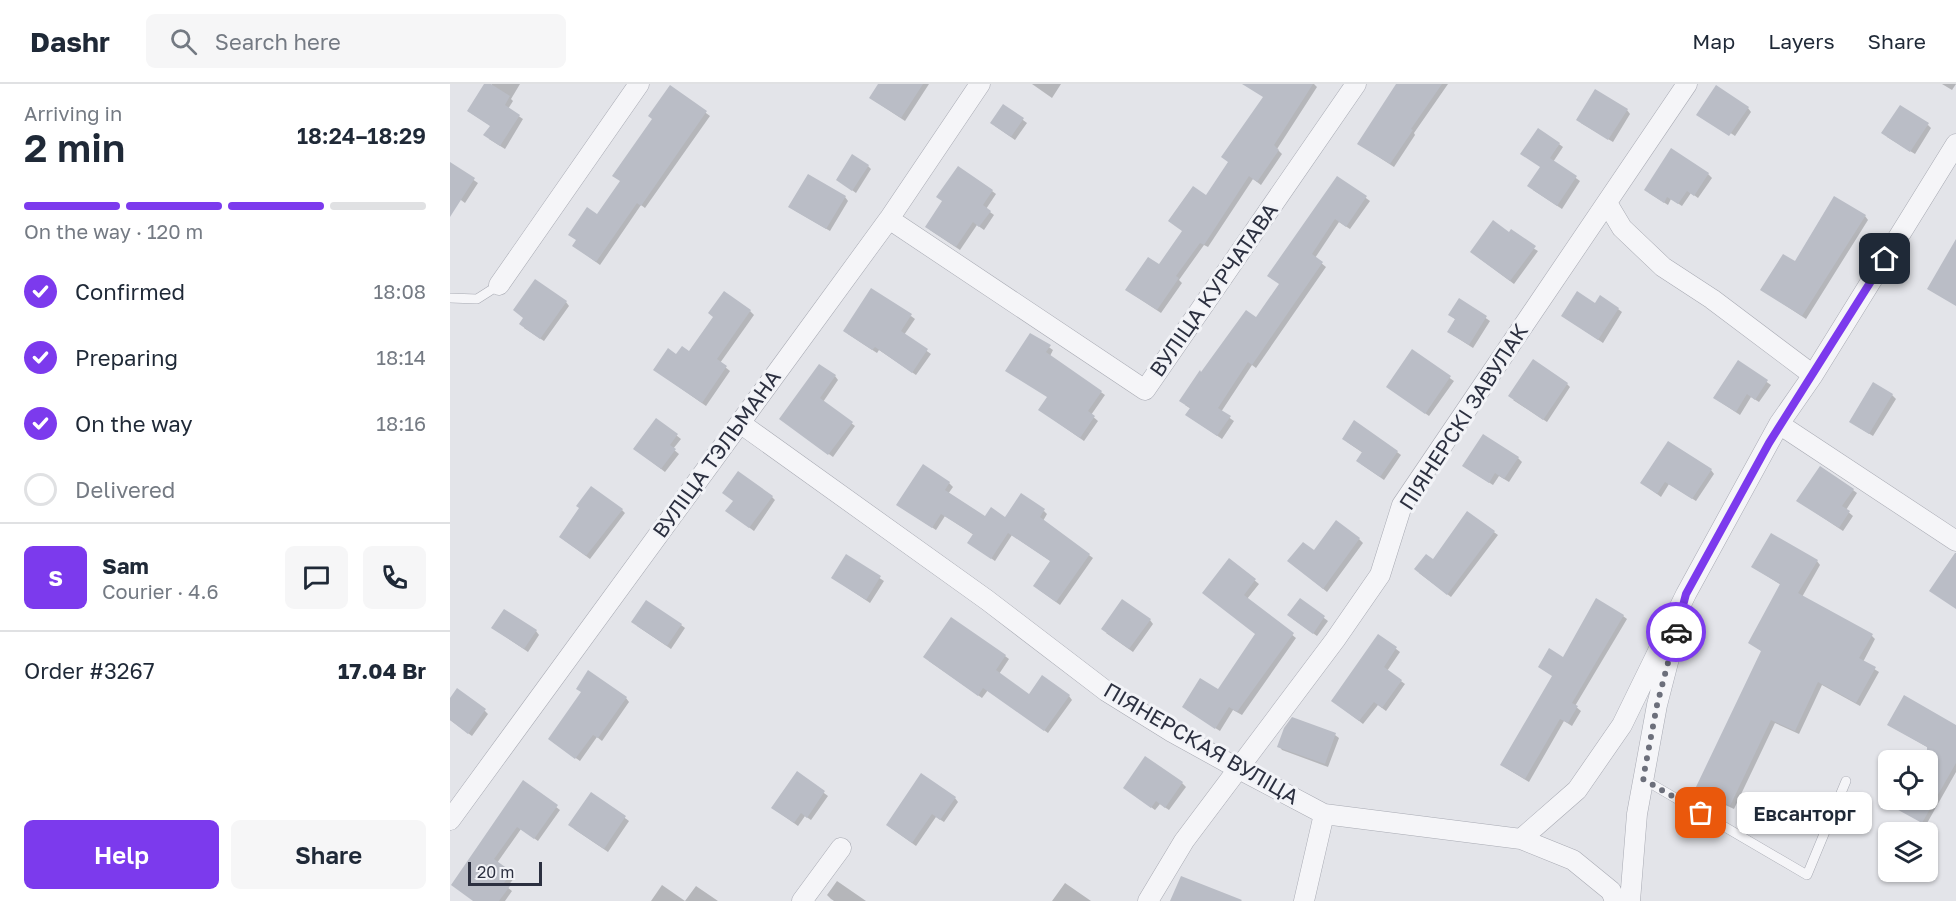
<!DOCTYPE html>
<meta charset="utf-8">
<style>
:root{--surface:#fff;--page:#f6f6f7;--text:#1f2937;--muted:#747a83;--line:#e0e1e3;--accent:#7c3aed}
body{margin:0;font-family:"Golos Text",sans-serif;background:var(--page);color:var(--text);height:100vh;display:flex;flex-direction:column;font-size:22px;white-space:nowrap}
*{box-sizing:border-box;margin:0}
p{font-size:20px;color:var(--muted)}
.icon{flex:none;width:33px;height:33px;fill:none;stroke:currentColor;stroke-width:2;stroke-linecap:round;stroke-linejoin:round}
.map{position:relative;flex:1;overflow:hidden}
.drawer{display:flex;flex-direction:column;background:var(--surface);width:450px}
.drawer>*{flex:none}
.tools{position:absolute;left:1428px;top:666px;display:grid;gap:12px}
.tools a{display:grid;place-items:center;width:60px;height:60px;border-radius:9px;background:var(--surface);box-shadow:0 2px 4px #0004;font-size:30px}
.scale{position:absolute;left:18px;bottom:15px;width:74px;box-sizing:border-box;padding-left:6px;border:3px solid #2c3040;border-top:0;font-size:16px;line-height:21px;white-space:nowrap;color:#2c3040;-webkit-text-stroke:4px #f2f3f7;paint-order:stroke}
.pin{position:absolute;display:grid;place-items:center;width:51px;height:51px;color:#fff;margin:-26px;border-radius:12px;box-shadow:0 3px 9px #0006}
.courier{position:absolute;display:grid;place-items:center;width:60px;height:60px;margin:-30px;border:4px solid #7c3aed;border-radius:50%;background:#fff;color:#222;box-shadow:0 2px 8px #0007}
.bubble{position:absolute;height:42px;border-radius:9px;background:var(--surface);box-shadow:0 2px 4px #0004;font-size:20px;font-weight:600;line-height:42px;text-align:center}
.summary em{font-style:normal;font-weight:600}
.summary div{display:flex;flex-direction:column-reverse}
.summary{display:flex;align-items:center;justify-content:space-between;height:102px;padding:0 24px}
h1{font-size:39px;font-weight:600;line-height:45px}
.bar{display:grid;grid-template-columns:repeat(4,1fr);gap:9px 6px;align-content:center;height:72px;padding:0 24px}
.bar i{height:8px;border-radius:4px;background:var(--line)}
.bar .on{background:var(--accent)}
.bar p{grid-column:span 4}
.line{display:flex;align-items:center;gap:15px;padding:0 24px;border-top:2px solid var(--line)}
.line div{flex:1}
.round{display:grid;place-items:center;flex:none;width:63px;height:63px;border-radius:9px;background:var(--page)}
ol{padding:0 24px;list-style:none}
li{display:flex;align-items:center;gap:18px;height:66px}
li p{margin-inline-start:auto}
li .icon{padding:6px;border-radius:50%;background:var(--accent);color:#fff;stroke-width:4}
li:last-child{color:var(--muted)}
li i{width:33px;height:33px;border:3px solid var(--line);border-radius:50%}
.action{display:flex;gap:12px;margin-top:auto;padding:12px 24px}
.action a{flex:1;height:69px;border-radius:9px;background:var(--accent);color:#fff;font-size:24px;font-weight:600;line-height:69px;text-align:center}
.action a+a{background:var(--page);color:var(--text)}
header{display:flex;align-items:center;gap:36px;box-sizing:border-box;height:84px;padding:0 30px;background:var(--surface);border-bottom:2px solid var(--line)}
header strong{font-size:28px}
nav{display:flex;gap:33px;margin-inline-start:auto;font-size:21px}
.search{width:420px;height:54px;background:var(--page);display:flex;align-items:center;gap:15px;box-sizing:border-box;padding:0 21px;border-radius:9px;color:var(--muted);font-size:22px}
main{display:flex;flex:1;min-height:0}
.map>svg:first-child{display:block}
</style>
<header>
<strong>Dashr</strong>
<div class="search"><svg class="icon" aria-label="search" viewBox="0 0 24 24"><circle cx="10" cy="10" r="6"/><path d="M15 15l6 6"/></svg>Search here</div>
<nav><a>Map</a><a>Layers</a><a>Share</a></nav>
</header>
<main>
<section class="drawer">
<div class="summary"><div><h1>2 min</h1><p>Arriving in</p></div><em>18:24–18:29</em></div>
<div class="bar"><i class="on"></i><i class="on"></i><i class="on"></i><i></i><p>On the way · 120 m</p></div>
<ol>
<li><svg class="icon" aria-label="check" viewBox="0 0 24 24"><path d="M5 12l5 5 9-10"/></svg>Confirmed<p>18:08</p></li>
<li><svg class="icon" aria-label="check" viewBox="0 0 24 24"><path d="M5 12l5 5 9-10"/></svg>Preparing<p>18:14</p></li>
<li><svg class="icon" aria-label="check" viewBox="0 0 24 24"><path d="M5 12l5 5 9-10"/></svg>On the way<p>18:16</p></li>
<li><i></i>Delivered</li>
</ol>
<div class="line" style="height:108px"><b class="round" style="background:var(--accent);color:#fff">S</b><div><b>Sam</b><p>Courier · 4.6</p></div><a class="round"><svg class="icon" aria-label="chat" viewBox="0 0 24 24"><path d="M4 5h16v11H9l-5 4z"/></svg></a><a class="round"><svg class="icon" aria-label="phone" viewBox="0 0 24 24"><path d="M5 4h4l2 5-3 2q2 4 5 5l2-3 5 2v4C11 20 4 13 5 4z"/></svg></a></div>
<div class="line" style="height:78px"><div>Order #3267</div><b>17.04 Br</b></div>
<div class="action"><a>Help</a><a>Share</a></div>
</section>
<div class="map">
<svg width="1506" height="817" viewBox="0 0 1506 817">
<rect width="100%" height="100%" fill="#e3e4e9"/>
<!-- shadow -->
<path fill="#0003" d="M35,0L41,2L42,0H70L61,15L63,17L58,25L73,35L55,65L39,55L41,42L18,27Z
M430,0H479L455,37L425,17Z
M582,0H611L602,14Z
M825,0H864L867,3L827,65L832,70L811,101L803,95L758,163L754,161L729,196L732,199L711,229L681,209L710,183L757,114Z
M950,0H998L964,49L965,51L944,83L909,60Z
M1492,0H1506L1502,6Z
M221,3L260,32L195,124L191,121L150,181L124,162L172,98Z
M554,22L577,39L565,56L545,42Z
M1298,24L1301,28L1285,52L1254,31Z
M1177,26L1180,30L1163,58L1131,39Z
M1478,41L1481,44L1465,70L1437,53Z
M1109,60L1113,63L1103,78L1130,97L1112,125L1083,106L1092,83Z
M0,80L28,99L15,119L0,108Z
M418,82L421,85L406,109L388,96Z
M1258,90L1262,94L1248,114L1241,109L1232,122L1221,115L1218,121L1199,109Z
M888,94L920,117L900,145L889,138L865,174L876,183L806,284L802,281L771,328L784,337L772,355L741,334V325L735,321L752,290L807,235L830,201Z
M542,107L546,110L536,125L544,131L534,146L527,141L510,166L480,146Z
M395,113L398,117L380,147L344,126Z
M1415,132L1418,136L1356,235L1312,206L1345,179Z
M1059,150L1088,167L1064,200L1025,171Z
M1009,216L1040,237L1023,264L1003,251L1006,236L1000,231Z
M116,218L119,222L94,257L74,244L75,234Z
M1146,221L1168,225L1172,228L1153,259L1113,232Z
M300,227L304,231L270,279L280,287L256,322L209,289Z
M461,232L465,235L454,251L481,270L466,291L429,266L427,269L398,250Z
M581,251L603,266L600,272L655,311L641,331L648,337L634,357L594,329L598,314Z
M962,268L1004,297L979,332L942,306Z
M1288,278L1321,301L1309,318L1301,313L1290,331L1269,317Z
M385,292L388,296L373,318L405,342L383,373L335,338Z
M1117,300L1120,303L1097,338L1063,316Z
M1442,311L1446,315L1423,352L1405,341Z
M207,336L231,355L223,365L229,370L215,388L189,368Z
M897,358L947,368L951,371L934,396L911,380L913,369Z
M1068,374L1072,378L1059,398L1049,392L1043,401L1018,385Z
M1261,386L1264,390L1246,417L1219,400L1211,413L1192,399Z
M499,399L503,403L498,410L535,434L556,435L594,427L597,430L593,437L643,474L610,521L588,505L602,478L562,451L545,477L523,462L524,451L495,432L486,446L452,424Z
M1403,406L1407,409L1396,426L1403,432L1393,447L1348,417Z
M322,413L325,416L304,447L281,430L284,417Z
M172,426L175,429L140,475L114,456Z
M1017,429L1048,451L1001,513L969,489L983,477Z
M909,455L913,459L877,508L843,480L864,468Z
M396,472L434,497L420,519L383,494Z
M780,476L809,500L797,515L846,554L792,631L783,626L770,647L737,626L768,607L806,550Z
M1367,477L1370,481L1352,513L1422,552L1425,555L1413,578L1429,588L1410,622L1372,601L1349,650L1325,639L1284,725L1250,709L1247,705L1313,568L1300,559L1331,501L1303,483Z
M850,516L878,537L867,552L843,535Z
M1173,532L1177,535L1125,622L1131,627L1122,642L1114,637L1079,698L1056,684L1052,681L1113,575Z
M700,536L703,540L683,568L656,549Z
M231,541L235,544L221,565L187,542Z
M47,547H86L89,551L78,568Z
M929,552L950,568L937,587L955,600L936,627L928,621L913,640L887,620Z
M555,572L559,575L549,590L579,612H619L622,616L598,649L538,606L532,614L479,577Z
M133,609L176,614L179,618L152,657L147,653L130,677L103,658Z
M0,617L35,627L38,630L22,652L0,636Z
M1439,641L1506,642V688L1476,741L1451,726L1457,716H1478V680L1484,667Z
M885,651L889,654L878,683L832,666L829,662Z
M347,689L378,712L361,736L355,732L348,742L327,727Z
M74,698L110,726L88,757L71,745L47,779L65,793L57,803L62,807L55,817H24Z
M732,699L736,703L719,726L710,720L705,726L679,707Z
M142,710L179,737L158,768L124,745Z
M505,714L508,718L494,738L486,733L466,762L441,744Z
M387,797L416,817H384L381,815L377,811Z
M615,799L641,817H602Z
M212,801L235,817H201Z
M246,802L268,817H235Z"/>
<!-- building -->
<path fill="#babdc6" d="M34,0H41L60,12L55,21L70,31L50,62L33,51L40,42L17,27Z
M428,0H473L451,34L419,14Z
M792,0H863L824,61L829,66L807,98L799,92L754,161L750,159L726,192L729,194L707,226L675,206L698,173L709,180L732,147L718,137L743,102L756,111L778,78L771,73L813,13Z
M946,0H992L961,45L963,46L940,80L907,60Z
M220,1L257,27L191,122L187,119L146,178L122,162L126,156L118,151L137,123L147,130L170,97L162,92L202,35L198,32Z
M1266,1L1299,23L1279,52L1246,31Z
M1145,5L1178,25L1158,56L1126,36Z
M553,20L574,34L561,53L540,39Z
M1450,21L1479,39L1460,68L1431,49Z
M1088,44L1110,59L1100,74L1127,92L1107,122L1077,102L1090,83L1070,70Z
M1221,64L1259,89L1244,112L1237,107L1228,120L1217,113L1214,119L1194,106Z
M402,70L419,81L402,107L386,96Z
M0,78L25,94L0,133Z
M508,82L543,106L533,121L541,127L529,143L523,138L506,163L475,143L492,117L486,113Z
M358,90L396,112L376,145L338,123Z
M887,92L917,112L896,143L885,135L862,170L873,178L802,281L798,278L768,324L781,332L767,352L735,331L740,324L729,317L750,286L751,288L796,226L806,233L829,200L817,192Z
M1384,112L1416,131L1352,232L1310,206L1333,170L1345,177Z
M1043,136L1059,148L1061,145L1086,162L1060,197L1020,168Z
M1506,155V222L1477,205Z
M85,195L117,217L90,255L69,240L73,234L63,226Z
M421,204L462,230L451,247L478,265L462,289L425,263L422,266L393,247Z
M274,207L301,226L267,275L277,282L252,319L203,286L218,264L226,270L232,262L239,267L263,233L258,229Z
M1127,207L1145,219L1150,211L1169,224L1148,256L1111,232Z
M1009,214L1037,232L1019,261L997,248L1005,235L998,231Z
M580,249L601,261L596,268L652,307L638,327L645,332L630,354L588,326L597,313L555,287Z
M962,265L1001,292L975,330L936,303Z
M1083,275L1118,299L1093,336L1058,312Z
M1288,276L1318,296L1305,316L1297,310L1286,328L1263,314Z
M369,280L386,291L370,314L403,338L378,371L329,335Z
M1423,298L1443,310L1419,350L1399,338Z
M206,334L228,350L220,361L226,365L211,385L183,365Z
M904,336L948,367L930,393L906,377L912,368L892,355Z
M1033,350L1069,373L1054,395L1045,389L1039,399L1012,382Z
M1218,357L1262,385L1242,415L1215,398L1207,410L1190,399Z
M473,380L500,398L495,406L535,432L541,423L555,433L571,409L595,425L590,433L640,470L606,518L583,502L600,477L558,449L541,475L517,459L523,450L491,430L482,444L446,421Z
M1370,382L1404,405L1392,422L1400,427L1389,444L1346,417Z
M288,387L323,412L299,444L275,427L283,417L272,409Z
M141,402L173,425L136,472L109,453L129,424L126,422Z
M1017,427L1045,447L997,511L964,485L976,470L983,475Z
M886,436L910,454L873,505L837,477L853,458L864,466Z
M1321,449L1368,476L1348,509L1423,550L1409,574L1426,583L1406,619L1368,598L1345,647L1321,636L1280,722L1245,705L1311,567L1298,559L1330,500L1301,483Z
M1505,469H1506V525L1479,507Z
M396,470L431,492L416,516L381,494Z
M779,474L806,495L794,511L844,549L787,628L779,623L765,645L732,623L750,594L768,605L805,550L752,509Z
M850,514L875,532L863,550L837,531Z
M1146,514L1174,531L1122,619L1128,622L1118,639L1110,635L1075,695L1050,681L1102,592L1088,583L1099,564L1113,573Z
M672,515L701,535L679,565L651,545Z
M196,516L232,540L217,562L181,538Z
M54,525L87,546L74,565L41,544Z
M501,533L556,571L546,586L579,610L592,591L620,611L594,647L533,604L528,612L473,573Z
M928,550L947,563L934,583L952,596L932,624L924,618L909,637L881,617Z
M138,586L177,613L148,654L143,651L125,675L98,655L131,608L126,605Z
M7,604L36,625L18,650L0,636V614Z
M1454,611L1506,641V679L1472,739L1430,716H1478L1477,663L1437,641Z
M842,633L886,649L875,680L827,663L834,644Z
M695,672L733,698L715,724L706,717L701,724L673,704Z
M347,687L375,707L357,734L351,729L344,739L321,724Z
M471,689L506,713L490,736L482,730L462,759L436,741Z
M73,696L108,721L84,755L67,743L44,775L62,788L54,799L60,802L49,817H23L1,801Z
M141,708L176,732L154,765L118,741Z
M731,792L792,816L791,817H720Z"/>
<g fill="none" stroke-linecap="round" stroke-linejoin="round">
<defs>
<path id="lane" d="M0,214L27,215L49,201
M1193,695L1357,791L1396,697"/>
<path id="street" d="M1157,119L1172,144L1213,183L1262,215L1363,291
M439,135L695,306L906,0
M49,201L189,0
M290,339L537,516L656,607L722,648L789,685L874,730L1071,755L1123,776L1161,807L1165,817
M1329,340L1506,457
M0,736L439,135L530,0
M1071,755L1127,706L1172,641L1236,510L1329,340L1363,291L1506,60
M352,817L391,764
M698,817L734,757L885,556L930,491L952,421L1237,0
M854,817L874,730
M1180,817L1187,730L1207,621L1225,551"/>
</defs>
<!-- lane casing -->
<use href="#lane" stroke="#a8aab3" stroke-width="10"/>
<!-- street casing -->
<use href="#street" stroke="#a8aab3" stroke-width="21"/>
<!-- lane -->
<use href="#lane" stroke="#f5f5f8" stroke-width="9"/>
<!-- street -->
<use href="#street" stroke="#f5f5f8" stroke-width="20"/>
</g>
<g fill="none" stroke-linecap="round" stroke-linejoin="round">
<!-- done -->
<path stroke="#6c6f7b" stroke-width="6" stroke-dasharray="0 10.8" d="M1226,548L1207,621L1193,695L1251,729"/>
<!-- route -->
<path stroke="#7c3aed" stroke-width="8" d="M1226,548L1236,510L1319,359L1435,175"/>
</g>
<g text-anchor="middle" stroke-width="6" stroke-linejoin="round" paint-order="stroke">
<!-- street labels -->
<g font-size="21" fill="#2c3040" stroke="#f2f3f7">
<text transform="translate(764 206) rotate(-55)" y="7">ВУЛІЦА КУРЧАТАВА</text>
<text transform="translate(1014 333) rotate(-57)" y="7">ПІЯНЕРСКІ ЗАВУЛАК</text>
<text transform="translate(267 370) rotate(-54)" y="7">ВУЛІЦА ТЭЛЬМАНА</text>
<text transform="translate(751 660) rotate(30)" y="7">ПІЯНЕРСКАЯ ВУЛІЦА</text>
</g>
</g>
</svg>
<div class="tools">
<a><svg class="icon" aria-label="locate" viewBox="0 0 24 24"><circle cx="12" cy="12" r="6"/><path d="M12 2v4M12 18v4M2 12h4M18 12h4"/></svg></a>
<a><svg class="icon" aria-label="layers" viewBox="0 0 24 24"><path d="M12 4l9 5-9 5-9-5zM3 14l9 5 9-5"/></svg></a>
</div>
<div class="scale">20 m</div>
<div class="pin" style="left:1251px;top:729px;background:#ea580c"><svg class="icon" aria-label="bag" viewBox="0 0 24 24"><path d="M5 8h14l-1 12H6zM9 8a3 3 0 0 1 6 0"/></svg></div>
<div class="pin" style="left:1435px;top:175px;background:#1f2937"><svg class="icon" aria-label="home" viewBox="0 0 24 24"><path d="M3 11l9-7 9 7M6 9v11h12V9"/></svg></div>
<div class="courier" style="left:1226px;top:548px"><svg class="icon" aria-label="car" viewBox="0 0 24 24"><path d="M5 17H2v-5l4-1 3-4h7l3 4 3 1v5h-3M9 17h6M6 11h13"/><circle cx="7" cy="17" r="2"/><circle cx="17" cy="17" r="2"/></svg></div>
<div class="bubble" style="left:1287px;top:708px;width:135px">Евсанторг</div>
</div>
</main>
